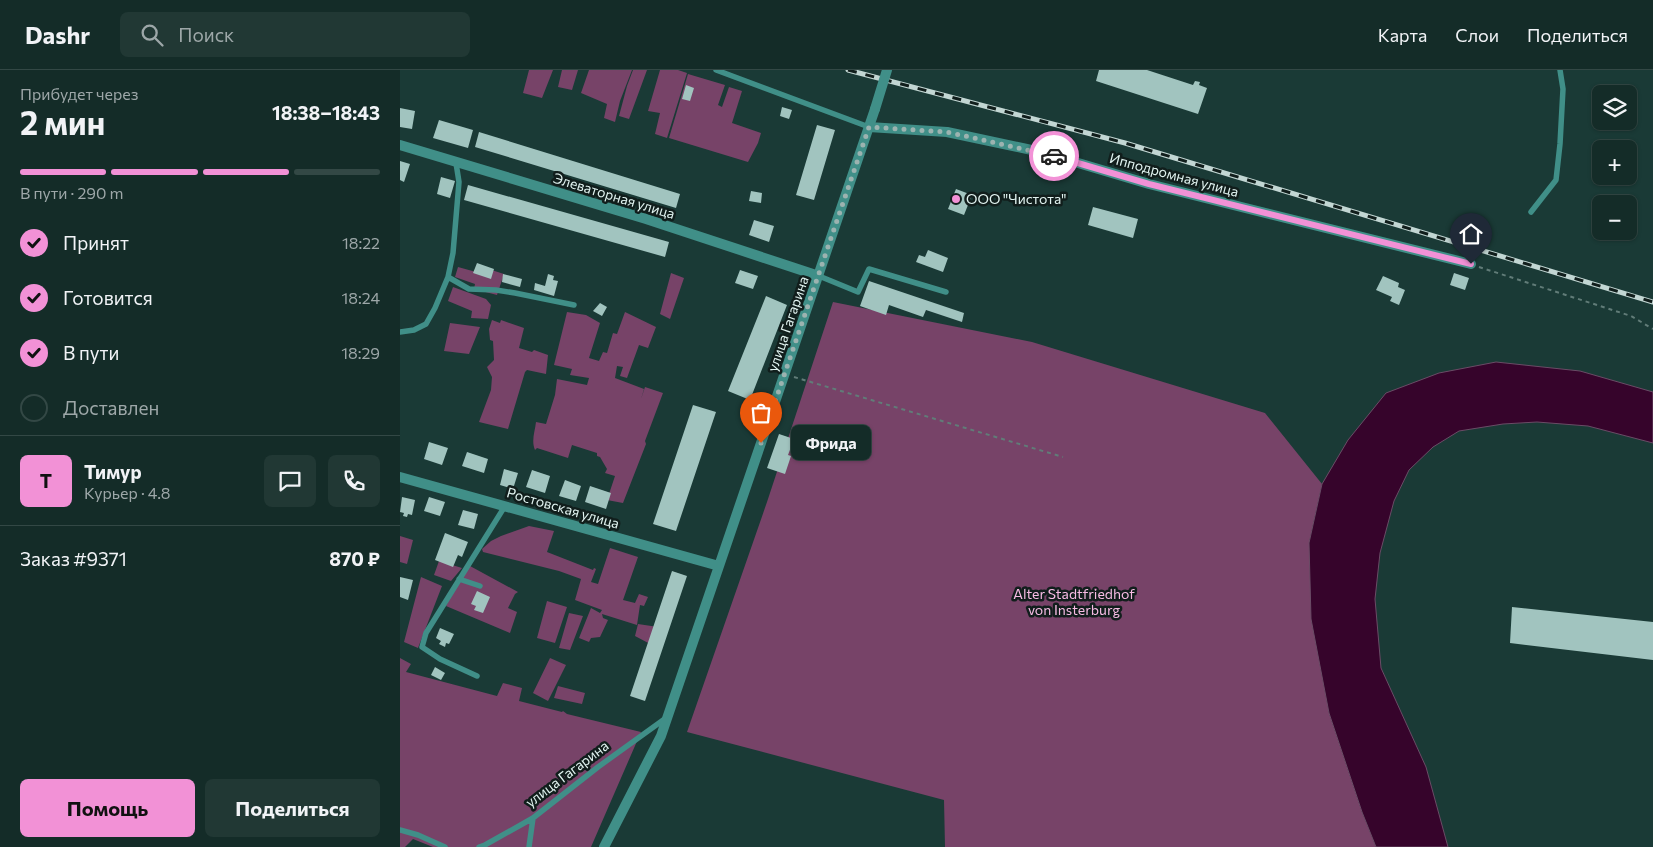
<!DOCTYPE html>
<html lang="ru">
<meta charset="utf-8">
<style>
:root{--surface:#142c28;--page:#213834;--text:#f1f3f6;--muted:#9da7a8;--line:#334845;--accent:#f291d6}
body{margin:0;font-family:Commissioner,sans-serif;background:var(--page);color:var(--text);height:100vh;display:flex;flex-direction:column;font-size:19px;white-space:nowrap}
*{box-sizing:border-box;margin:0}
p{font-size:16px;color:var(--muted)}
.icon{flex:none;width:28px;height:28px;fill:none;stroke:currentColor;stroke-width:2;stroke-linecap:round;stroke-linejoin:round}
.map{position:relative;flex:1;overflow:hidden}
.sheet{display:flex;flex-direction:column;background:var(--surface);width:400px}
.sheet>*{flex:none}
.fabs{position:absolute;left:1192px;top:15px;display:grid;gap:10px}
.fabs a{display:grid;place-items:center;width:45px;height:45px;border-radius:8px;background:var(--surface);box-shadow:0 1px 4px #0004,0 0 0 1px var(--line);font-size:25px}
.pin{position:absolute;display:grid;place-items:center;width:42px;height:42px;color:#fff;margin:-51px -21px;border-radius:50% 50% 50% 0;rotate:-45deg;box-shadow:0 0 5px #0007}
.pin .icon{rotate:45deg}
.courier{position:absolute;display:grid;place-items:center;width:50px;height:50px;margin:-25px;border:4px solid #f291d6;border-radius:50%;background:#fff;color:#222;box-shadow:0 1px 6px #0007}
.bubble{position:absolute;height:35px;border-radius:8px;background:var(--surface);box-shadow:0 1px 4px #0004,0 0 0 1px var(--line);font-size:16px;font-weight:700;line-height:35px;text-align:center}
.head em{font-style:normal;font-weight:700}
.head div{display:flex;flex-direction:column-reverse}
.head{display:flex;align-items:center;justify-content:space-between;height:85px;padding:0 20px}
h1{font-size:32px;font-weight:700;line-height:38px}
.bar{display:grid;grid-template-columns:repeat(4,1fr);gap:8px 5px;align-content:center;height:60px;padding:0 20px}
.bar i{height:6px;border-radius:4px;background:var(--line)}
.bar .active{background:var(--accent)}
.bar p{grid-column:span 4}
.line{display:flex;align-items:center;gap:12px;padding:0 20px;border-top:1px solid var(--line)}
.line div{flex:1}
.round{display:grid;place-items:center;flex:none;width:52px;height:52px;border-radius:8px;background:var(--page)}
ol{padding:0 20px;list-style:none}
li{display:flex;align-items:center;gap:15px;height:55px}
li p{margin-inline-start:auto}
li .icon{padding:5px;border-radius:50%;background:var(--accent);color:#111;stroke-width:4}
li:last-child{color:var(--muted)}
li i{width:28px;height:28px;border:2px solid var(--line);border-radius:50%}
.action{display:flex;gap:10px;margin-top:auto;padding:10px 20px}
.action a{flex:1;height:58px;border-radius:8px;background:var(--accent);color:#111;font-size:20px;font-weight:700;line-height:58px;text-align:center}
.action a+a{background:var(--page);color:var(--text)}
header{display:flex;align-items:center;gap:30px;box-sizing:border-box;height:70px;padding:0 25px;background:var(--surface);border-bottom:1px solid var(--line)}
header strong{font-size:24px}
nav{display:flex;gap:28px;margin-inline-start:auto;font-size:18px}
.search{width:350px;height:45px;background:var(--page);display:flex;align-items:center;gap:12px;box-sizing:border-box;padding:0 18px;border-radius:8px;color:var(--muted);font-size:19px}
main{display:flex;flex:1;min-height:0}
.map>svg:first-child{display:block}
</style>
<header>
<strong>Dashr</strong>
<div class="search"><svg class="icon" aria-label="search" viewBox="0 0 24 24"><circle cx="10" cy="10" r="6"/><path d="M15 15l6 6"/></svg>Поиск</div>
<nav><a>Карта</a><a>Слои</a><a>Поделиться</a></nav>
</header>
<main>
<section class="sheet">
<div class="head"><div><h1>2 мин</h1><p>Прибудет через</p></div><em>18:38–18:43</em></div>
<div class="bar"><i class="active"></i><i class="active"></i><i class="active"></i><i></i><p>В пути · 290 m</p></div>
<ol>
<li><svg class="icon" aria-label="check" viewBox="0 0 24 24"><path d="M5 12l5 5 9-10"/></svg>Принят<p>18:22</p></li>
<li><svg class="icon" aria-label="check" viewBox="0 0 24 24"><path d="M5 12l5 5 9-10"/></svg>Готовится<p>18:24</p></li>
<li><svg class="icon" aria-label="check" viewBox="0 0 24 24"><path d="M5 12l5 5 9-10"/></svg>В пути<p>18:29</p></li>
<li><i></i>Доставлен</li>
</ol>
<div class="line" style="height:90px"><b class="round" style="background:var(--accent);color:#111">Т</b><div><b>Тимур</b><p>Курьер · 4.8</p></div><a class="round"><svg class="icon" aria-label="chat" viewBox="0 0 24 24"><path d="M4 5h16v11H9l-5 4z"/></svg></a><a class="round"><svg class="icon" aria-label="phone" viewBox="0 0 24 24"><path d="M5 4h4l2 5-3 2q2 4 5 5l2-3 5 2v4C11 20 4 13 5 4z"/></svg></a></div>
<div class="line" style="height:65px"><div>Заказ #9371</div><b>870 ₽</b></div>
<div class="action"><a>Помощь</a><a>Поделиться</a></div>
</section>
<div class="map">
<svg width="1253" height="777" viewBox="0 0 1253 777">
<rect width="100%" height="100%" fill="#1a3a36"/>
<!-- green -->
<path fill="#774368" d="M129,0H153L142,28L123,23Z
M162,0H178L172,20L158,17Z
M189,0H232L220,31L215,52L204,48L207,34L181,23Z
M233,0H247L229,49L219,46L227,16Z
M260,0H278L287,3L267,68L255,64L260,43L248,41Z
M288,4L325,15L318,35L322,37L329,17L342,21L332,53L361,63L358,73L348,92L269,68Z
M79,196L104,204L97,225L74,219L75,214L55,207L58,197L76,202Z
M271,203L284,208L270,249L260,244Z
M53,217L86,229L91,235L88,249L71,248L72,241L48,231Z
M433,232L632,272L865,343L922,414L909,473L929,643L962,742L976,777H545L544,730L287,662L367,432Z
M167,242L186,245L200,253L189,288L199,291L203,282L207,283L213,263L217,264L225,242L256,257L248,278L239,275L227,308L220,306L223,297L217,296L215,308L244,319L241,329L245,317L263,323L245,371L246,374L223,433L207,430L215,406L205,403L207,399L200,387L197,386V383L172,375L168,388L137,378L135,380C131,371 135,361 136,352L146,354L155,325L157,309L187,315L189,308L170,305L172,299L154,295Z
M92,250L100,253L101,250L124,258L119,278L132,282L134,280L148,285L146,304L127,300L125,302L108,359L79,352L91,320L92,307L87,297L94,290L93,271L90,270L89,259Z
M50,253L80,257L69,284L44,281Z
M129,456L154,461L147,482L193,500L194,498L196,499L191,512L198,514L210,478L238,487L223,530L235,533L239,524L248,527L244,536L240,535L237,555L202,544L203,548L208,550L200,567L191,568L189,572L179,568L191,538L200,543L202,540L175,530L181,509L159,501L83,482L82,479L91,471L101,466Z
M0,466L13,470L7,494L0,492Z
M39,491L62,498L51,511L34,505Z
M70,496L118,522L115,524L108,538L117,542L110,563L46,536L55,517Z
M21,507L42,516L18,578L4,572Z
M147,531L167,537L155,573L137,568Z
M169,543L183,546L170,580L159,578Z
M238,554L258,557L252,575L235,566Z
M0,588L11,594L6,602L97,626L103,613L122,618L119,631L162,642L163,641L167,644L241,662L191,777H33L13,769L5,777H0Z
M150,588L166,595L148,631L133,623Z
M158,616L185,623L182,634L154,628Z"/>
<!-- water -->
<path fill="#36042b" stroke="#6a4c66" d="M1096,292L1180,301L1253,322V373L1188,356L1137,352L1103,354L1059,361L1033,377L1009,400L994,431L980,483L975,529L981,598L1026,697L1048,777H976L962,742L929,643L911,549L909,473L922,414L948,370L986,323L1039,303Z"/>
<!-- building -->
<path fill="#a1c4bf" d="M699,0H747L793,15L795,11L800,12L799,15L807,18L798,44L696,11Z
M286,15L294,18L290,31L282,29Z
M382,37L392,40L389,49L380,46Z
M0,38L15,41L12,59L0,57Z
M39,50L73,60L68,78L33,68Z
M417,55L435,60L414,130L396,125Z
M79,62L280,124L276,138L75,77Z
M0,91L10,94L4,112L0,110Z
M41,107L55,111L50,128L37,124Z
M68,115L269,172L265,187L64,130Z
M556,119L572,125L564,145L548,139Z
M351,121L362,123L361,133L349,131Z
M693,137L738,149L733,168L688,155Z
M354,150L374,156L369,172L349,165Z
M528,180L548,188L543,202L516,192L519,185L525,187Z
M77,193L94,199L91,209L73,203Z
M340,200L358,206L353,219L335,213Z
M1054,203L1069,208L1065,220L1050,215Z
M103,204L122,209L120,217L102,212Z
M148,204L154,206L153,210L158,211L154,226L134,220L135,213L145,216Z
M983,206L999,213L998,217L1005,220L999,235L990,231L992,227L976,220Z
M469,211L564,243L562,252L526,240L523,247L489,235L486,245L460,236Z
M366,226L387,235L350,330L328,321Z
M200,233L207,237L202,246L193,241Z
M293,335L316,342L276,461L253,454Z
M379,364L394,369L388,385L391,386L385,404L367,398Z
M29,372L48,378L42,395L24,389Z
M67,382L88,389L84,403L62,396Z
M104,399L118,403L113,419L100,415Z
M132,400L150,406L145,423L126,417Z
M165,410L181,416L176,431L159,426Z
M190,416L211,423L206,439L185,432Z
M2,427L15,430L12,445L8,444L7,447L3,446L4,443L0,442Z
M29,427L45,432L40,446L24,441Z
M63,440L78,444L74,459L58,455Z
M45,463L68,472L62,487L58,485L53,497L35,490Z
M272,501L287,506L245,631L230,626Z
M0,507L13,510L8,530L0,527Z
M77,521L90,527L83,543L74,540L76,536L71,534Z
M1112,537L1253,552V590L1110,573Z
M40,558L54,564L49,574L46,573L45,577L39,574L41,571L36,568Z
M35,597L45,603L41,610L31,605Z"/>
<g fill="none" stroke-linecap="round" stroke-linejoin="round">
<!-- path -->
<path stroke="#617c78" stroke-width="2" stroke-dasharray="4 4" stroke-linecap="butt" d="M1079,197L1231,246L1253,259
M394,307L663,387"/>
<!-- lane -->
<path stroke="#408f88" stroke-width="5.5" d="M316,0L469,57
M1131,142L1156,110L1160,74L1163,19L1160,0
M419,206L458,222L469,199L546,222
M48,207L69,219L96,220L115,223L174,235
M0,262L14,260L26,254L35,238L48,207L53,183L59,112L56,93
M59,509L80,516
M77,606L40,589L22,577L26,563L105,436
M0,760L18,765L45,777
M79,777L85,775L133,748L198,697L266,648
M129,777L133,748"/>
<!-- street -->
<path stroke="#408f88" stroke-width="10" d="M469,57L547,62L641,82L749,114L1071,194
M0,75L246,149L419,206
M0,407L319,496
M204,777L261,666L475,39"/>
<defs>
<path id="rail" d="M448,0L725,73L1253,232"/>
</defs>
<!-- rail casing -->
<use href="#rail" stroke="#c2d6d3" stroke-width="5"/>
<!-- rail -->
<use href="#rail" stroke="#111e1c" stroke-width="3" stroke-dasharray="9" stroke-linecap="butt"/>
<!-- street-bridge -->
<path stroke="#408f88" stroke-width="10" d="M475,39L487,0"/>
</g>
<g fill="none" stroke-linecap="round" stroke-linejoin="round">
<!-- done -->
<path stroke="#9cb3b0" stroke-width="5" stroke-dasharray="0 9" d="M361,373L469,57L547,62L654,86"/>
<!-- route -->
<path stroke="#f291d6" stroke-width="6" d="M654,86L749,114L1071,194"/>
</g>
<!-- markers -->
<circle fill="#f291d6" stroke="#111e1c" stroke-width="2" cx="556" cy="129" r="5"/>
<g text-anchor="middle" stroke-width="5" stroke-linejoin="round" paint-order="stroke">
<!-- street labels -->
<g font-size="14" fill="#e2f4f1" stroke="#111e1c">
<text transform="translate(774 105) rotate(15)" y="5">Ипподромная улица</text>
<text transform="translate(214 126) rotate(17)" y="5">Элеваторная улица</text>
<text transform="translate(388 254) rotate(-71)" y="5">улица Гагарина</text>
<text transform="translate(163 438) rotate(16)" y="5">Ростовская улица</text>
<text transform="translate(167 704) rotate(-37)" y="5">улица Гагарина</text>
</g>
<!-- poi labels -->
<g font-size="14" fill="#e2f4f1" stroke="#111e1c" text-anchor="start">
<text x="566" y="134">ООО "Чистота"</text>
</g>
<!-- park labels -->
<g font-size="14" fill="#f8bce5" stroke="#111e1c">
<text x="674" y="529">Alter Stadtfriedhof<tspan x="674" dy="16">von Insterburg</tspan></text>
</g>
</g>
</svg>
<div class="fabs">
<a><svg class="icon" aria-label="layers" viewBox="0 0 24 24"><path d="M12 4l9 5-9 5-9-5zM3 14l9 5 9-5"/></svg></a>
<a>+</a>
<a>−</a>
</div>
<div class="pin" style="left:361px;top:373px;background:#ea580c"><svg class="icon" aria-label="bag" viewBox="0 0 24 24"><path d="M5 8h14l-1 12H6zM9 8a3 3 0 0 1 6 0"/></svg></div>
<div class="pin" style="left:1071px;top:194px;background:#1f2937"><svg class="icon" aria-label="home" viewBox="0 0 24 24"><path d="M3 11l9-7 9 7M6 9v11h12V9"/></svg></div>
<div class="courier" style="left:654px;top:86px"><svg class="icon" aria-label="car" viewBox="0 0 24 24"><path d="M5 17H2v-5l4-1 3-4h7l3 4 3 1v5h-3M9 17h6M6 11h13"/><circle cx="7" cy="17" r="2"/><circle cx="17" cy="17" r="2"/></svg></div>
<div class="bubble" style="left:391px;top:355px;width:80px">Фрида</div>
</div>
</main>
